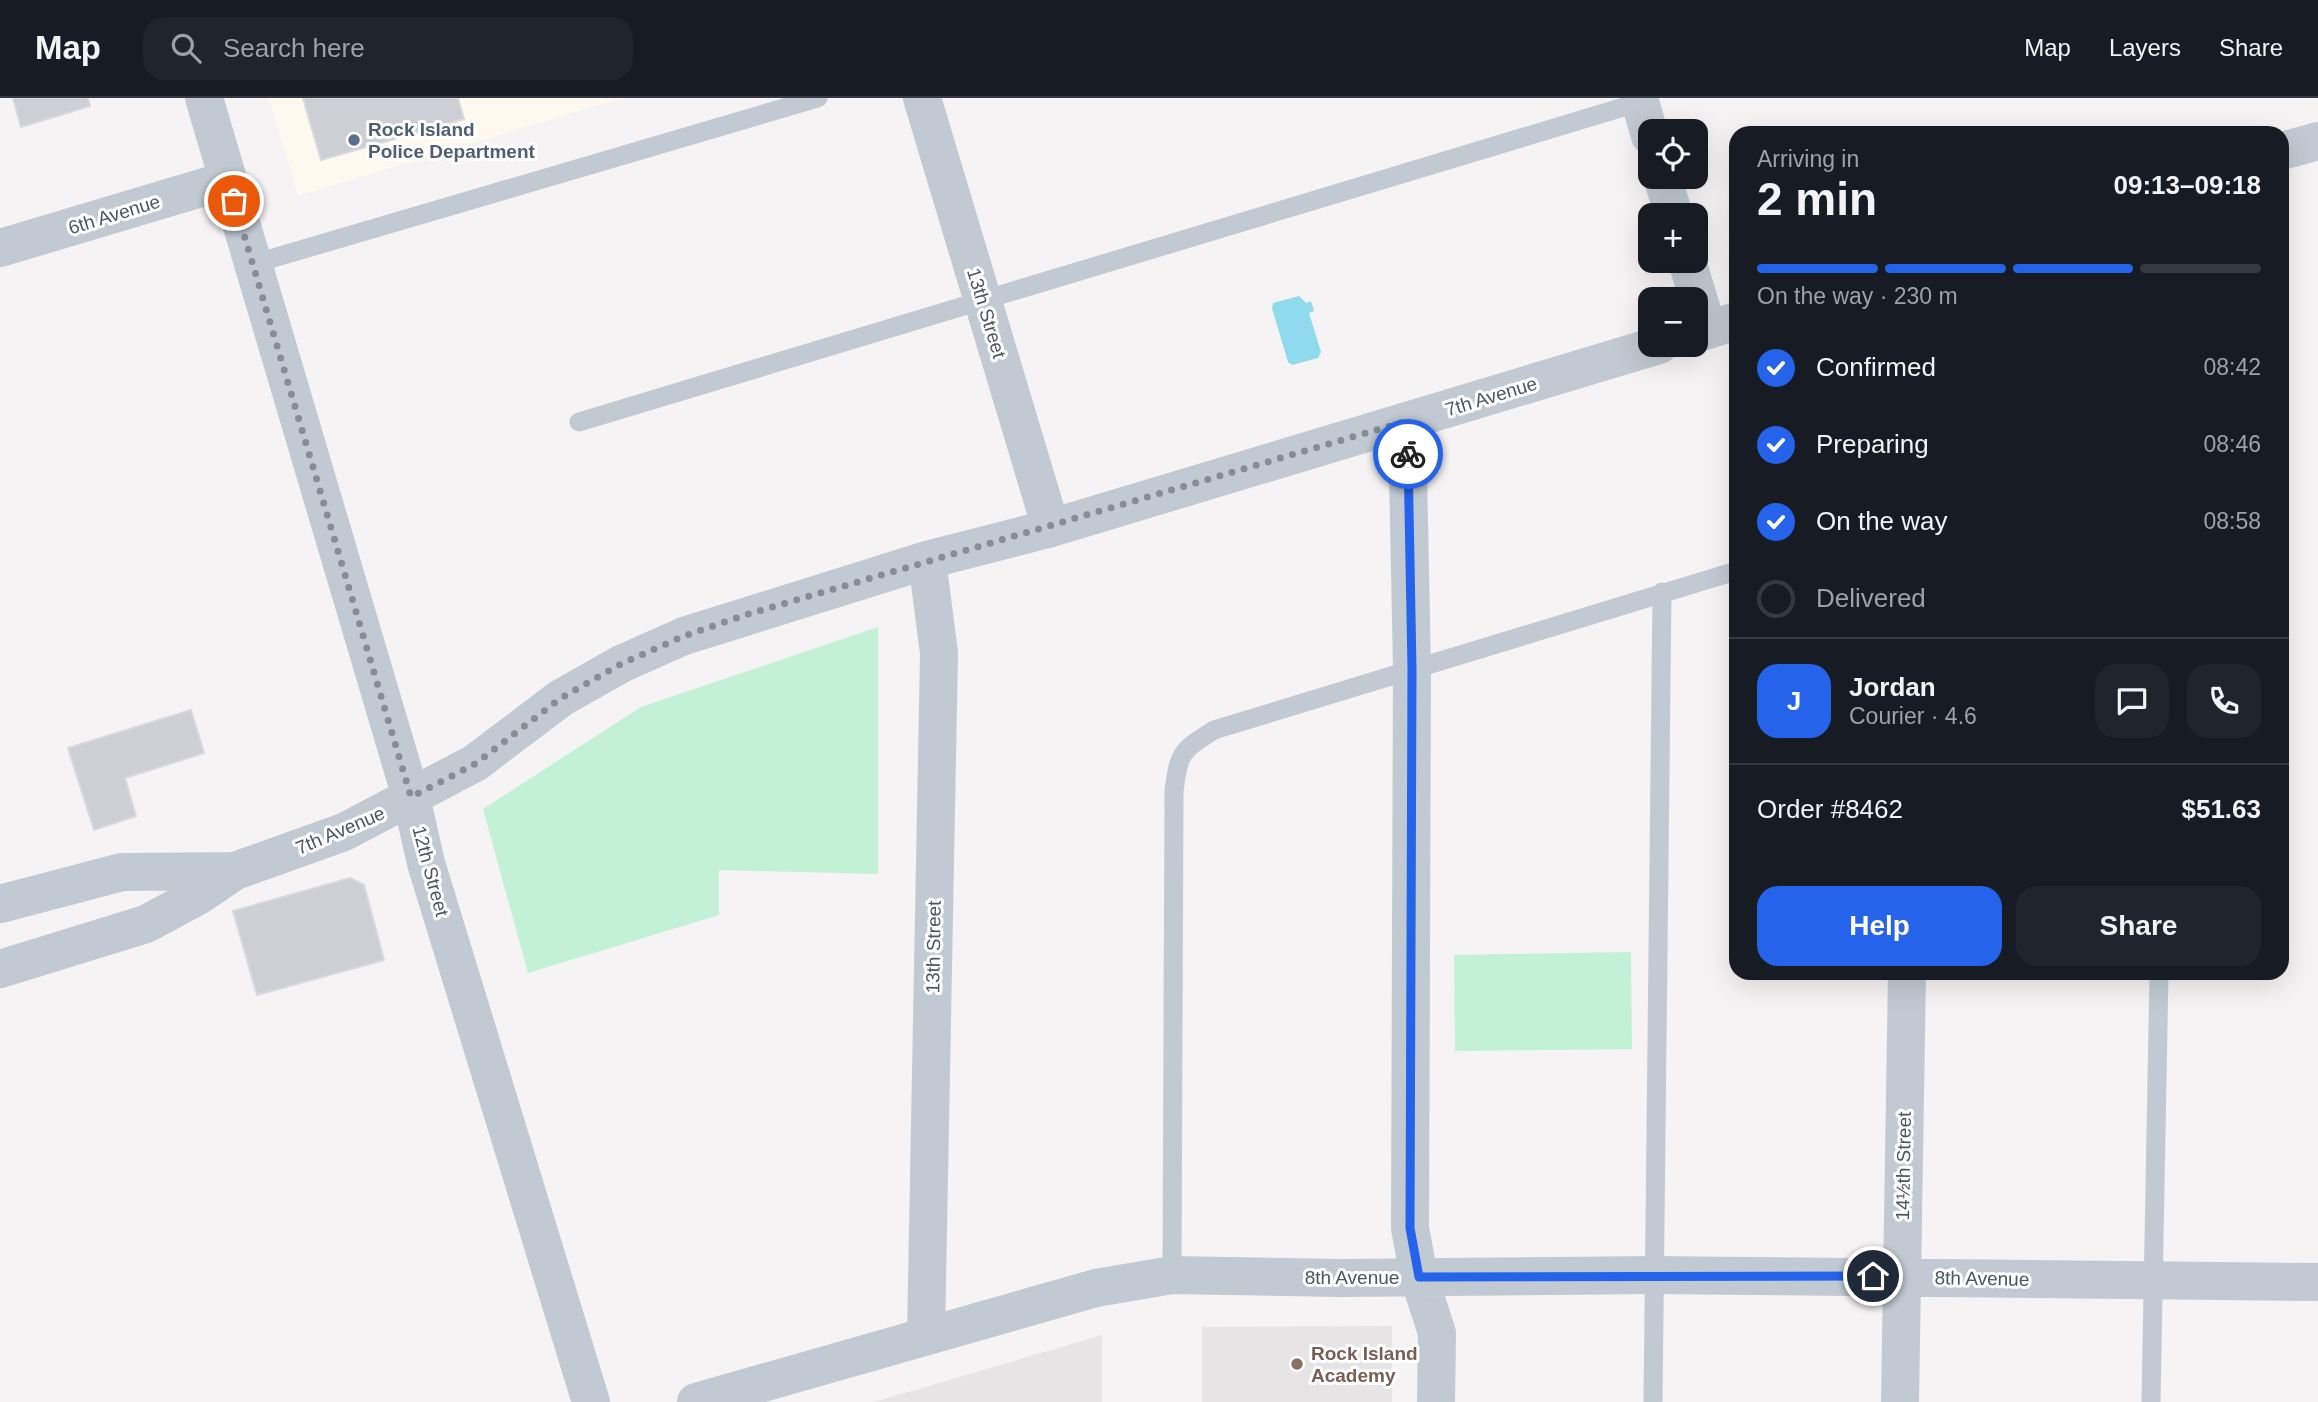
<!DOCTYPE html>
<meta charset="utf-8">
<style>
:root{--surface:#171b24;--page:#20242c;--text:#f1f3f6;--muted:#9ea1a6;--line:#363941;--accent:#2563eb}
body{margin:0;font-family:Helvetica,sans-serif;background:var(--page);color:var(--text);height:100vh;display:flex;flex-direction:column;font-size:26px;white-space:nowrap}
*{box-sizing:border-box;margin:0}
p{font-size:23px;color:var(--muted)}
.icon{flex:none;width:38px;height:38px;fill:none;stroke:currentColor;stroke-width:2;stroke-linecap:round;stroke-linejoin:round}
.map{position:relative;flex:1;overflow:hidden}
.drawer{position:absolute;left:1729px;top:28px;width:560px;height:854px;display:flex;flex-direction:column;background:var(--surface);border-radius:21px;box-shadow:0 7px 28px #0002}
.drawer>*{flex:none}
.fabs{position:absolute;left:1638px;top:21px;display:grid;gap:14px}
.fabs a{display:grid;place-items:center;width:70px;height:70px;border-radius:14px;background:var(--surface);box-shadow:0 7px 28px #0002;font-size:35px}
.pin{position:absolute;display:grid;place-items:center;width:60px;height:60px;color:#fff;margin:-30px;border:4px solid #fff;border-radius:50%;box-shadow:0 2px 7px #0007}
.courier{position:absolute;display:grid;place-items:center;width:70px;height:70px;margin:-35px;border:5px solid #2563eb;border-radius:50%;background:#fff;color:#222;box-shadow:0 2px 9px #0007}
.head em{font-style:normal;font-weight:600}
.head div{display:flex;flex-direction:column-reverse}
.head{display:flex;align-items:center;justify-content:space-between;height:119px;padding:0 28px}
h1{font-size:46px;font-weight:600;line-height:52px}
.bar{display:grid;grid-template-columns:repeat(4,1fr);gap:10px 7px;align-content:center;height:84px;padding:0 28px}
.bar i{height:9px;border-radius:5px;background:var(--line)}
.bar .on{background:var(--accent)}
.bar p{grid-column:span 4}
.line{display:flex;align-items:center;gap:18px;padding:0 28px;border-top:2px solid var(--line)}
.line div{flex:1}
.round{display:grid;place-items:center;flex:none;width:74px;height:74px;border-radius:21px;background:var(--page)}
ol{padding:0 28px;list-style:none}
li{display:flex;align-items:center;gap:21px;height:77px}
li p{margin-inline-start:auto}
li .icon{padding:7px;border-radius:50%;background:var(--accent);color:#fff;stroke-width:4}
li:last-child{color:var(--muted)}
li i{width:38px;height:38px;border:4px solid var(--line);border-radius:50%}
.primary-button{display:flex;gap:14px;margin-top:auto;padding:14px 28px}
.primary-button a{flex:1;height:80px;border-radius:21px;background:var(--accent);color:#fff;font-size:28px;font-weight:600;line-height:80px;text-align:center}
.primary-button a+a{background:var(--page);color:var(--text)}
header{display:flex;align-items:center;gap:42px;box-sizing:border-box;height:98px;padding:0 35px;background:var(--surface);border-bottom:2px solid var(--line)}
header strong{font-size:33px}
nav{display:flex;gap:38px;margin-inline-start:auto;font-size:24px}
.search{width:490px;height:63px;background:var(--page);display:flex;align-items:center;gap:18px;box-sizing:border-box;padding:0 24px;border-radius:21px;color:var(--muted);font-size:26px}
.map>svg:first-child{display:block}
</style>
<header>
<strong>Map</strong>
<div class="search"><svg class="icon" aria-label="search" viewBox="0 0 24 24"><circle cx="10" cy="10" r="6"/><path d="M15 15l6 6"/></svg>Search here</div>
<nav><a>Map</a><a>Layers</a><a>Share</a></nav>
</header>
<div class="map">
<svg width="2318" height="1304" viewBox="0 0 2318 1304">
<rect width="100%" height="100%" fill="#f5f3f3"/>
<!-- commercial -->
<path fill="#fdf9ef" d="M269,0H622L298,98Z"/>
<!-- education -->
<path fill="#e6e4e5" d="M1392,1228V1304H1202V1229Z
M1102,1237V1304H874Z"/>
<!-- green -->
<path fill="#c3f1d5" d="M878,529V776L719,772V817L528,875L483,711L641,609Z
M1631,854L1632,951L1455,953L1454,857Z"/>
<!-- water -->
<path fill="#90daee" d="M1299,198L1306,205L1311,203L1314,213L1309,215L1321,254L1318,260L1292,267L1288,264L1272,210L1273,205Z"/>
<!-- building -->
<path fill="#cdcfd5" stroke="#d7d9de" stroke-width="2" d="M13,0H88L90,8L21,29Z
M303,0H458L464,21L321,62Z
M191,612L204,655L125,680L136,718L94,732L68,650Z
M350,780L364,787L384,862L257,897L233,813Z"/>
<g fill="none" stroke-linecap="round" stroke-linejoin="round">
<!-- service -->
<path stroke="#c1cad2" stroke-width="19" d="M253,166L818,0
M579,324L1647,2
M1172,1177L1174,693C1179,654 1181,653 1214,632L1736,473
M1653,1304L1662,494
M2151,1304L2159,875"/>
<!-- minor -->
<path stroke="#c1cad2" stroke-width="38" d="M204,0L411,699
M922,0L1051,430
M1639,0L1650,38
M1662,79L1674,117
M0,150L228,82
M1687,163L1708,232
M1407,323L1412,571L1410,1130L1419,1179L1437,1235L1436,1304
M926,1237L939,555L927,462
M696,1304L1096,1190L1172,1177L1341,1180L1653,1177L2318,1184
M1900,1304L1907,875"/>
<!-- tertiary -->
<path stroke="#c1cad2" stroke-width="38" d="M2282,53L2318,43
M1696,236L1736,223
M411,699L426,765L591,1304
M0,806L122,774L235,773
M0,871L146,826L198,798L235,773L344,734L475,665L561,600L621,566L684,538L927,462L1051,430L1659,247"/>
</g>
<g fill="none" stroke-linecap="round" stroke-linejoin="round">
<!-- done -->
<path stroke="#868d94" stroke-width="7" stroke-dasharray="0 12.6" d="M234,103L411,699L475,666L561,600L621,566L684,538L745,517L1407,323L1408,356"/>
<!-- route -->
<path stroke="#2563eb" stroke-width="9" d="M1408,356L1412,571L1410,1130L1419,1179L1873,1178"/>
</g>
<!-- markers -->
<circle fill="#5c6f8a" stroke="#fff" stroke-width="2.5" cx="354" cy="42" r="7"/>
<circle fill="#8d6e63" stroke="#fff" stroke-width="2.5" cx="1297" cy="1266" r="7"/>
<g text-anchor="middle" stroke-width="6" stroke-linejoin="round" paint-order="stroke">
<!-- service labels -->
<g font-size="19" font-weight="bold" fill="#4e5e75" stroke="#fff" text-anchor="start">
<text x="368" y="38">Rock Island<tspan x="368" dy="22">Police Department</tspan></text>
</g>
<!-- street labels -->
<g font-size="19" fill="#4a5661" stroke="#fff">
<text transform="translate(114 116) rotate(-17)" y="7">6th Avenue</text>
<text transform="translate(987 215) rotate(73)" y="7">13th Street</text>
<text transform="translate(1491 298) rotate(-17)" y="7">7th Avenue</text>
<text transform="translate(340 732) rotate(-23)" y="7">7th Avenue</text>
<text transform="translate(431 773) rotate(75)" y="7">12th Street</text>
<text transform="translate(933 849) rotate(-89)" y="7">13th Street</text>
<text transform="translate(1903 1068) rotate(-89)" y="7">14½th Street</text>
<text x="1352" y="1186">8th Avenue</text>
<text transform="translate(1982 1180) rotate(1)" y="7">8th Avenue</text>
</g>
<!-- education labels -->
<g font-size="19" font-weight="bold" fill="#785e54" stroke="#fff" text-anchor="start">
<text x="1311" y="1262">Rock Island<tspan x="1311" dy="22">Academy</tspan></text>
</g>
</g>
</svg>
<div class="fabs">
<a><svg class="icon" aria-label="locate" viewBox="0 0 24 24"><circle cx="12" cy="12" r="6"/><path d="M12 2v4M12 18v4M2 12h4M18 12h4"/></svg></a>
<a>+</a>
<a>−</a>
</div>
<div class="pin" style="left:234px;top:103px;background:#ea580c"><svg class="icon" aria-label="bag" viewBox="0 0 24 24"><path d="M5 8h14l-1 12H6zM9 8a3 3 0 0 1 6 0"/></svg></div>
<div class="pin" style="left:1873px;top:1178px;background:#1f2937"><svg class="icon" aria-label="home" viewBox="0 0 24 24"><path d="M3 11l9-7 9 7M6 9v11h12V9"/></svg></div>
<div class="courier" style="left:1408px;top:356px"><svg class="icon" aria-label="bike" viewBox="0 0 24 24"><circle cx="6" cy="16" r="4"/><circle cx="18" cy="16" r="4"/><path d="M6 16l4-8h5l3 8M10 8l3 8H6M13 5h3"/></svg></div>
<section class="drawer">
<div class="head"><div><h1>2 min</h1><p>Arriving in</p></div><em>09:13–09:18</em></div>
<div class="bar"><i class="on"></i><i class="on"></i><i class="on"></i><i></i><p>On the way · 230 m</p></div>
<ol>
<li><svg class="icon" aria-label="check" viewBox="0 0 24 24"><path d="M5 12l5 5 9-10"/></svg>Confirmed<p>08:42</p></li>
<li><svg class="icon" aria-label="check" viewBox="0 0 24 24"><path d="M5 12l5 5 9-10"/></svg>Preparing<p>08:46</p></li>
<li><svg class="icon" aria-label="check" viewBox="0 0 24 24"><path d="M5 12l5 5 9-10"/></svg>On the way<p>08:58</p></li>
<li><i></i>Delivered</li>
</ol>
<div class="line" style="height:126px"><b class="round" style="background:var(--accent);color:#fff">J</b><div><b>Jordan</b><p>Courier · 4.6</p></div><a class="round"><svg class="icon" aria-label="chat" viewBox="0 0 24 24"><path d="M4 5h16v11H9l-5 4z"/></svg></a><a class="round"><svg class="icon" aria-label="phone" viewBox="0 0 24 24"><path d="M5 4h4l2 5-3 2q2 4 5 5l2-3 5 2v4C11 20 4 13 5 4z"/></svg></a></div>
<div class="line" style="height:91px"><div>Order #8462</div><b>$51.63</b></div>
<div class="primary-button"><a>Help</a><a>Share</a></div>
</section>
</div>
